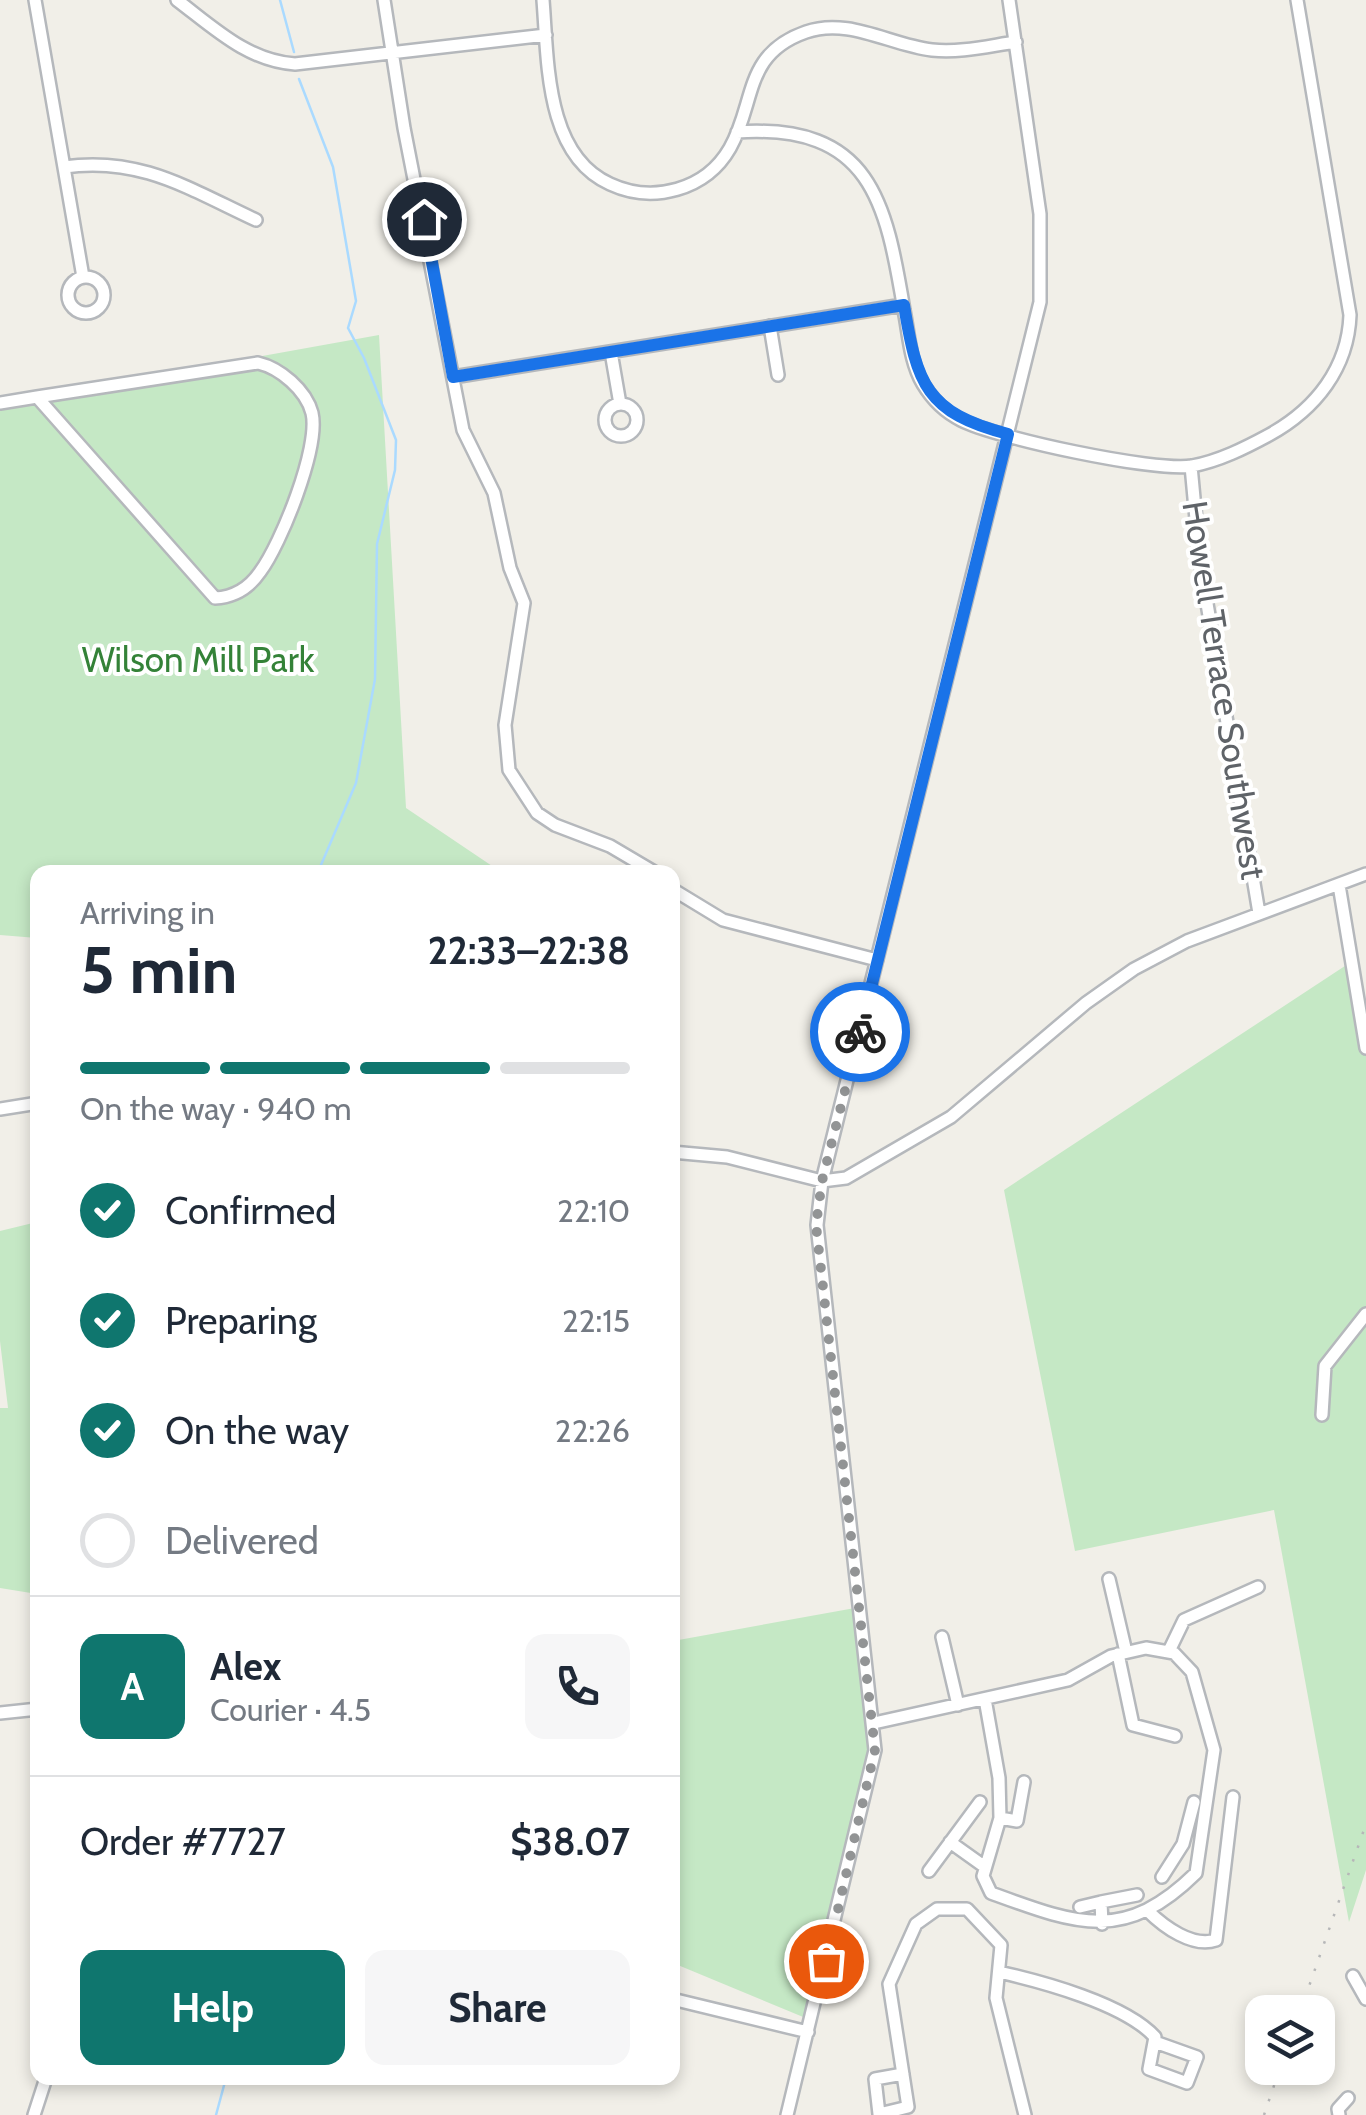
<!DOCTYPE html>
<meta charset="utf-8">
<style>
:root{--surface:#fff;--page:#f6f6f7;--text:#1f2937;--muted:#747a83;--line:#e0e1e3;--accent:#0f766e}
body{margin:0;font-family:Cabin,sans-serif;background:var(--page);color:var(--text);height:100vh;display:flex;flex-direction:column;font-size:38px;white-space:nowrap}
*{box-sizing:border-box;margin:0}
p{font-size:32px;color:var(--muted)}
.icon{flex:none;width:55px;height:55px;fill:none;stroke:currentColor;stroke-width:2;stroke-linecap:round;stroke-linejoin:round}
.map{position:relative;flex:1;overflow:hidden}
.panel{position:absolute;left:30px;top:865px;width:650px;height:1220px;display:flex;flex-direction:column;background:var(--surface);border-radius:20px;box-shadow:0 5px 15px #0003}
.panel>*{flex:none}
.buttons{position:absolute;left:1245px;top:1995px;display:grid;gap:20px}
.buttons a{display:grid;place-items:center;width:90px;height:90px;border-radius:20px;background:var(--surface);box-shadow:0 5px 15px #0003;font-size:50px}
.pin{position:absolute;display:grid;place-items:center;width:85px;height:85px;color:#fff;margin:-42px;border:5px solid #fff;border-radius:50%;box-shadow:0 2px 10px #0007}
.courier{position:absolute;display:grid;place-items:center;width:100px;height:100px;margin:-50px;border:8px solid #1a73e8;border-radius:50%;background:#fff;color:#222;box-shadow:0 2px 12px #0007}
.head em{font-style:normal;font-weight:700}
.head div{display:flex;flex-direction:column-reverse}
.head{display:flex;align-items:center;justify-content:space-between;height:170px;padding:0 50px}
h1{font-size:65px;font-weight:700;line-height:75px}
.bar{display:grid;grid-template-columns:repeat(4,1fr);gap:15px 10px;align-content:center;height:120px;padding:0 50px}
.bar i{height:12px;border-radius:8px;background:var(--line)}
.bar .current{background:var(--accent)}
.bar p{grid-column:span 4}
.line{display:flex;align-items:center;gap:25px;padding:0 50px;border-top:2px solid var(--line)}
.line div{flex:1}
.round{display:grid;place-items:center;flex:none;width:105px;height:105px;border-radius:20px;background:var(--page)}
ol{padding:0 50px;list-style:none}
li{display:flex;align-items:center;gap:30px;height:110px}
li p{margin-inline-start:auto}
li .icon{padding:10px;border-radius:50%;background:var(--accent);color:#fff;stroke-width:4}
li:last-child{color:var(--muted)}
li i{width:55px;height:55px;border:5px solid var(--line);border-radius:50%}
.action{display:flex;gap:20px;margin-top:auto;padding:20px 50px}
.action a{flex:1;height:115px;border-radius:20px;background:var(--accent);color:#fff;font-size:40px;font-weight:700;line-height:115px;text-align:center}
.action a+a{background:var(--page);color:var(--text)}
.map>svg:first-child{display:block}
</style>
<div class="map">
<svg width="1366" height="2115" viewBox="0 0 1366 2115">
<rect width="100%" height="100%" fill="#f1efe8"/>
<!-- green -->
<path fill="#c5e8c5" d="M379,335L406,808L501,872H38L37,938L0,935V403Z
M1354,960L1366,1025V1870L1349,1922L1274,1510L1075,1551L1004,1190Z
M37,1222H38L37,1594L0,1588V1408H8L0,1341V1231Z
M855,1608L876,1759L848,1891L808,2019L673,1963V1641Z"/>
<g fill="none" stroke-linecap="round" stroke-linejoin="round">
<!-- stream -->
<path stroke="#aadaff" stroke-width="2.5" d="M280,0L294,52
M299,79L333,167L356,301L348,328L364,358L396,440L395,470L377,544L375,679L356,783L318,872
M216,2115L226,2078"/>
<defs>
<path id="minor" d="M35,0L83,277
M177,0C214,28 248,61 295,64L546,35
M384,0L404,128L463,430L494,493L510,568L524,603L505,725L509,770L537,813L555,825L610,846L654,872
M543,0C548,61 545,155 610,184C653,204 706,190 730,148C756,102 743,54 806,32C848,17 890,45 932,50C960,53 988,46 1016,42
M737,132C871,123 886,202 904,310C909,335 910,362 923,384C932,399 945,412 961,420C996,438 1154,472 1192,466C1219,461 1245,448 1269,435C1316,409 1348,368 1350,315L1297,0
M64,167C140,156 189,189 256,220
M68 295a18 18 0 1 1 36 0a18 18 0 1 1-36 0Z
M770,326L778,375
M611,352L620,404
M258,363C280,368 306,390 312,413C320,447 281,544 260,572C249,588 234,597 215,598L37,397Z
M453,377L903,305
M0,403L37,397
M605 420a16 16 0 1 1 32 0a16 16 0 1 1-32 0Z
M1191,466L1200,562L1259,913
M1339,885L1366,1048
M672,889L723,920L877,960
M0,1109L38,1103
M672,1152L727,1157L822,1181L846,1178L951,1117L1086,1003L1134,969L1187,941L1366,874
M1322,1415L1325,1366L1366,1314
M1109,1579L1126,1652
M942,1637L958,1705
M1169,1651L1184,1620L1258,1587
M1118,1654L1133,1725L1175,1736
M0,1713L38,1709
M874,1723L1068,1680L1111,1656L1146,1648L1174,1653L1192,1672L1214,1750L1196,1873C1124,1944 1076,1924 991,1893L983,1876L1000,1818L999,1778L985,1699
M1000,1818L1017,1821L1024,1782
M950,1842L985,1867
M929,1871L980,1802
M1162,1877L1183,1844L1194,1802
M1080,1907L1101,1902
M1148,1911C1164,1927 1193,1948 1216,1940L1233,1797
M1102,1924L1101,1902L1137,1895
M999,1972C1043,1982 1125,2004 1155,2037L1149,2069L1187,2083L1197,2057L1155,2042
M1353,1976L1366,1999
M672,1999L808,2032
M903,2074L875,2079L879,2114L908,2107L889,1984L916,1924L937,1909H967L1001,1945L996,1998L1025,2115
M34,2115L46,2078
M787,2115L875,1750L817,1225L822,1181L1040,302V214L1009,0
M1339,2115L1338,2109L1348,2098"/>
</defs>
<!-- minor casing -->
<use href="#minor" stroke="#b5b8bc" stroke-width="16"/>
<!-- minor -->
<use href="#minor" stroke="#fff" stroke-width="11"/>
<!-- rail -->
<path stroke="#b6b7b8" stroke-width="2.5" stroke-dasharray="2.5 12" stroke-linecap="butt" d="M1300,2012L1366,1824
M1264,2115L1280,2068"/>
</g>
<g fill="none" stroke-linecap="round" stroke-linejoin="round">
<!-- done -->
<path stroke="#929495" stroke-width="10" stroke-dasharray="0 18" d="M826,1961L875,1750L816,1225L822,1181L860,1032"/>
<!-- route -->
<path stroke="#1a73e8" stroke-width="12" d="M424,219L453,377L904,305C917,384 926,413 1008,434L860,1032"/>
</g>
<g text-anchor="middle" stroke-width="8" stroke-linejoin="round" paint-order="stroke">
<!-- park labels -->
<g font-size="35" fill="#348238" stroke="#fff">
<text x="198" y="672">Wilson Mill Park</text>
</g>
<!-- street labels -->
<g font-size="35" fill="#5f6368" stroke="#fff">
<text transform="translate(1224 690) rotate(81)" y="12">Howell Terrace Southwest</text>
</g>
</g>
</svg>
<div class="buttons">
<a><svg class="icon" aria-label="layers" viewBox="0 0 24 24"><path d="M12 4l9 5-9 5-9-5zM3 14l9 5 9-5"/></svg></a>
</div>
<div class="pin" style="left:826px;top:1961px;background:#ea580c"><svg class="icon" aria-label="bag" viewBox="0 0 24 24"><path d="M5 8h14l-1 12H6zM9 8a3 3 0 0 1 6 0"/></svg></div>
<div class="pin" style="left:424px;top:219px;background:#1f2937"><svg class="icon" aria-label="home" viewBox="0 0 24 24"><path d="M3 11l9-7 9 7M6 9v11h12V9"/></svg></div>
<div class="courier" style="left:860px;top:1032px"><svg class="icon" aria-label="bike" viewBox="0 0 24 24"><circle cx="6" cy="16" r="4"/><circle cx="18" cy="16" r="4"/><path d="M6 16l4-8h5l3 8M10 8l3 8H6M13 5h3"/></svg></div>
<section class="panel">
<div class="head"><div><h1>5 min</h1><p>Arriving in</p></div><em>22:33–22:38</em></div>
<div class="bar"><i class="current"></i><i class="current"></i><i class="current"></i><i></i><p>On the way · 940 m</p></div>
<ol>
<li><svg class="icon" aria-label="check" viewBox="0 0 24 24"><path d="M5 12l5 5 9-10"/></svg>Confirmed<p>22:10</p></li>
<li><svg class="icon" aria-label="check" viewBox="0 0 24 24"><path d="M5 12l5 5 9-10"/></svg>Preparing<p>22:15</p></li>
<li><svg class="icon" aria-label="check" viewBox="0 0 24 24"><path d="M5 12l5 5 9-10"/></svg>On the way<p>22:26</p></li>
<li><i></i>Delivered</li>
</ol>
<div class="line" style="height:180px"><b class="round" style="background:var(--accent);color:#fff">A</b><div><b>Alex</b><p>Courier · 4.5</p></div><a class="round"><svg class="icon" aria-label="phone" viewBox="0 0 24 24"><path d="M5 4h4l2 5-3 2q2 4 5 5l2-3 5 2v4C11 20 4 13 5 4z"/></svg></a></div>
<div class="line" style="height:130px"><div>Order #7727</div><b>$38.07</b></div>
<div class="action"><a>Help</a><a>Share</a></div>
</section>
</div>
